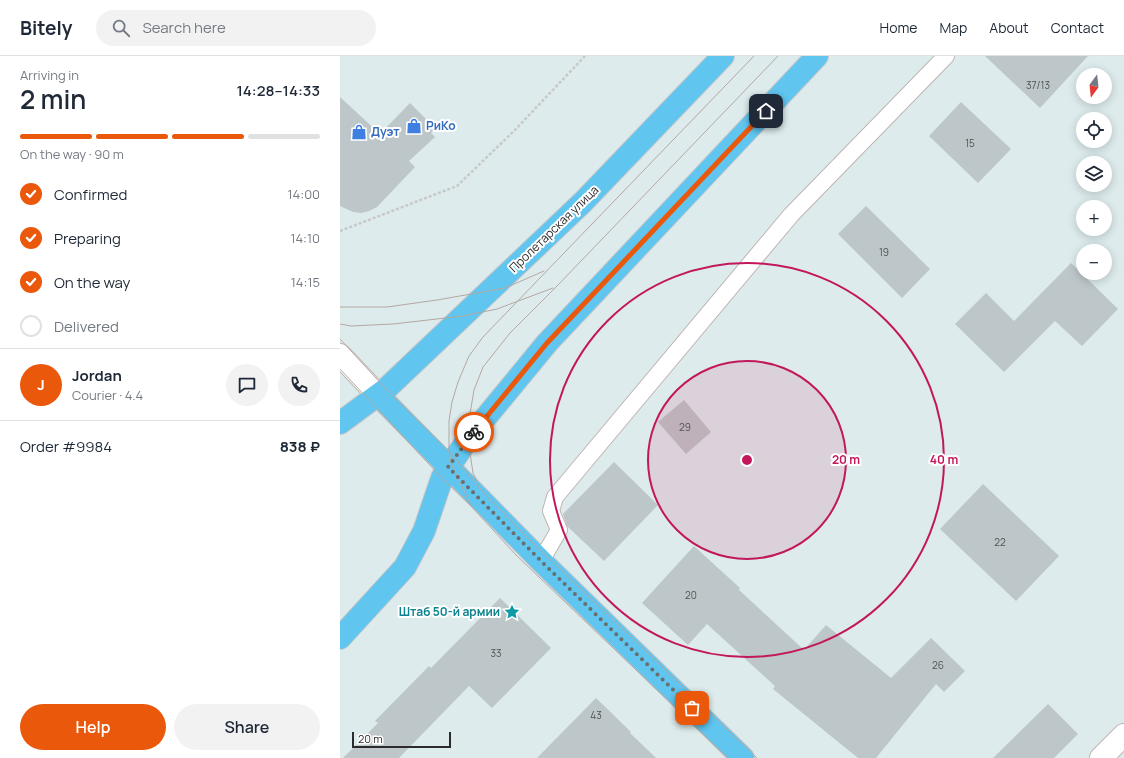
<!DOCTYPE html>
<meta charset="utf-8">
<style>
:root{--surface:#fff;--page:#f2f2f3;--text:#1f2937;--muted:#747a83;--line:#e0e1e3;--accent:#ea580c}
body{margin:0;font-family:Manrope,sans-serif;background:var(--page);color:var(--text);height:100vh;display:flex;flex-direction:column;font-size:15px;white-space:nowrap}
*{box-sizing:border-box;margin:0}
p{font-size:13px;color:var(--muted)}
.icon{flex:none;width:22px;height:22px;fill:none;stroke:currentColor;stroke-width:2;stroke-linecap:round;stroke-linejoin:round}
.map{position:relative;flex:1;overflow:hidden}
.details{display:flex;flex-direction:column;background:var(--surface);width:340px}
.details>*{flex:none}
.needle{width:26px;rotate:195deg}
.tools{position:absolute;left:736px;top:12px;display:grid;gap:8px}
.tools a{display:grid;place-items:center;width:36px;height:36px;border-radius:50%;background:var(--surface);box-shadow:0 2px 10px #0003;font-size:20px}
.scale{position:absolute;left:12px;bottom:10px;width:99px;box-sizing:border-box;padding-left:4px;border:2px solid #2b2b2b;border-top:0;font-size:11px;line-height:14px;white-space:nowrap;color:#2b2b2b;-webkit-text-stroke:3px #fff;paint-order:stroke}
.pin{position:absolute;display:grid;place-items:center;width:34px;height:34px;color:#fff;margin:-17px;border-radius:8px;box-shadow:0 2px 6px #0006}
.courier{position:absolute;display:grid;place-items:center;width:40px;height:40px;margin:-20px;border:3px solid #ea580c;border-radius:50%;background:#fff;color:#222;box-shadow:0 1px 5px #0007}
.headline em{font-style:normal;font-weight:600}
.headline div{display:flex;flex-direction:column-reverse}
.headline{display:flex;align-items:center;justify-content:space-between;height:68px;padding:0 20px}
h1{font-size:26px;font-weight:600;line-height:30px}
.bar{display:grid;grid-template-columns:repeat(4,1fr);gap:6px 4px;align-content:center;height:48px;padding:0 20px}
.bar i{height:5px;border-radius:3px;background:var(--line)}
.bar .active{background:var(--accent)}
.bar p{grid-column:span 4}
.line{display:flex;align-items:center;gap:10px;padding:0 20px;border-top:1px solid var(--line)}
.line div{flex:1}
.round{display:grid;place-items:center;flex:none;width:42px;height:42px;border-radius:21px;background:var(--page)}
ol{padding:0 20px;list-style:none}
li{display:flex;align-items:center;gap:12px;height:44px}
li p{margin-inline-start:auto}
li .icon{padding:4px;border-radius:50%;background:var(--accent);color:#fff;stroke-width:4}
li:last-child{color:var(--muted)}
li i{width:22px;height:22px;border:2px solid var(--line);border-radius:50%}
.cta{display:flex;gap:8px;margin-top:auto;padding:8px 20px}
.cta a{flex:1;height:46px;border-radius:24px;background:var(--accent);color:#fff;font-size:16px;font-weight:600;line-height:46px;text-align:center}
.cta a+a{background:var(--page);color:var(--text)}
header{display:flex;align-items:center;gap:24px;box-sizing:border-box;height:56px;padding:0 20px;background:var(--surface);border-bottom:1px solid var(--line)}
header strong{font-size:19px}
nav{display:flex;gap:22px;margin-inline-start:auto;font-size:14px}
.search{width:280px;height:36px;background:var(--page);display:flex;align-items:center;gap:10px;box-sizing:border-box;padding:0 14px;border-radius:22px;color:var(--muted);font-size:15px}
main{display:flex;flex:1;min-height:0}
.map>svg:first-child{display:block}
</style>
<header>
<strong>Bitely</strong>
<div class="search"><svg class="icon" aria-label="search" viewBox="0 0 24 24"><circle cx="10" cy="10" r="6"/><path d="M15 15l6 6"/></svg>Search here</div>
<nav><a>Home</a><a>Map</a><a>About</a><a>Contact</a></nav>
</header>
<main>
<section class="details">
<div class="headline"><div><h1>2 min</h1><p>Arriving in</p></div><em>14:28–14:33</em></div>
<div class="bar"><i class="active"></i><i class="active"></i><i class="active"></i><i></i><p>On the way · 90 m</p></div>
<ol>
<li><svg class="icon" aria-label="check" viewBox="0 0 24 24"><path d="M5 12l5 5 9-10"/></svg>Confirmed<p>14:00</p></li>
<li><svg class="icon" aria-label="check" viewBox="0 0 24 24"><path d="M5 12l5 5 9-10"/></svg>Preparing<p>14:10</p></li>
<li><svg class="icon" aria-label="check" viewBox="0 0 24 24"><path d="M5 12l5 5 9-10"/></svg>On the way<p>14:15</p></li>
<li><i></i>Delivered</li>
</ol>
<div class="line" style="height:72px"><b class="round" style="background:var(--accent);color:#fff">J</b><div><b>Jordan</b><p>Courier · 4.4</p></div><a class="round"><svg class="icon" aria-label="chat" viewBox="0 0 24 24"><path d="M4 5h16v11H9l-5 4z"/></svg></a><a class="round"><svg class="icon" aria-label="phone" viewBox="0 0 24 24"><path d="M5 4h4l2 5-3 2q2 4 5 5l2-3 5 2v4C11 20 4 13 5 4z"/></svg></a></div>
<div class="line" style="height:52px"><div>Order #9984</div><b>838 ₽</b></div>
<div class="cta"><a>Help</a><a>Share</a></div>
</section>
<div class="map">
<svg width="784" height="702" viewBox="0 0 784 702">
<rect width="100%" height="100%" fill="#ddebed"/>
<!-- building -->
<path fill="#bdc6c8" d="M645,0H748L700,52Z
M0,41L40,78L70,47L95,72L91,77L95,81L69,105L75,111L37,151L29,155L21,157L13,156L0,150Z
M621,46L671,93L638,127L589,80Z
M526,150L590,213L562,242L498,178Z
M731,207L778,253L742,290L715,265L664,316L615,268L646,237L674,265Z
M344,344L371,376L346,398L318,366Z
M274,406L318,449L264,505L227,470L223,458Z
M643,428L719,500L676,545L600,473Z
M354,490L400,532L399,534L464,594L486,569L551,622L591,582L625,615L604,636L596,628L536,702H518L433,633L435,630L367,568L348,589L302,547Z
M160,542L211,592L152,652L129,630L59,702H3L38,667L35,665L89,610L91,612Z
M256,642L291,676L290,677L316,702H197Z
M708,648L738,678L714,702H653Z"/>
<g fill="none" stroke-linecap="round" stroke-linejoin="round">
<defs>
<path id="lane" d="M201,505L219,474L211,455L215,441L451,159L606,0"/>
<path id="street" d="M0,299L38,339
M761,702L784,679"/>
<path id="primary" d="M38,339L201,505L403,702
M0,367L46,333L243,146L383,0
M0,582L65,511L84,475L102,422L108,411L115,402L128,383L207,287L477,0"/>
</defs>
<!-- lane casing -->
<use href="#lane" stroke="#beb5b1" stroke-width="18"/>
<!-- street casing -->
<use href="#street" stroke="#beb5b1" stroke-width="24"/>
<!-- primary casing -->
<use href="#primary" stroke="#c8c8c8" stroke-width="24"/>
<!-- path -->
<path stroke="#c8c8c8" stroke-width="2.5" stroke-dasharray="3 2" stroke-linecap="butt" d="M0,175L117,130L174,75L245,0"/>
<!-- lane -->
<use href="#lane" stroke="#fff" stroke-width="16"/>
<!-- street -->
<use href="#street" stroke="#fff" stroke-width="22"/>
<!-- primary -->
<use href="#primary" stroke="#60c5ef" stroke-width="22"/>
<!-- tram -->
<path stroke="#b5a8a0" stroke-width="1" d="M0,251H47L97,244L165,232L204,215
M0,268L11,270L53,268L123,260L157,253L213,232
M0,283L46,333L109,395L143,436L189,483L417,702
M0,313L102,422L131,450L176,499L388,702
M137,425L133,417L128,383L129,364L134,334L143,311L170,277L217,230L438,0
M131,450L111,407L109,395V365L112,346L118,326L129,300L143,281L414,0"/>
</g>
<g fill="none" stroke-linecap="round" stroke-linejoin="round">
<!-- done -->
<path stroke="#696e6f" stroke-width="4" stroke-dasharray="0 7.2" d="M134,376L108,411L201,505L352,652"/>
<!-- route -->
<path stroke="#ea580c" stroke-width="5" d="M134,376L207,287L426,55"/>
</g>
<!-- distance rings -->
<circle cx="407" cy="404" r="99" fill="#c2185b" fill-opacity=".12"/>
<g fill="none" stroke="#c2185b" stroke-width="2">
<circle cx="407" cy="404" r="99"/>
<circle cx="407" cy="404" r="197"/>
</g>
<!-- icons -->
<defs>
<symbol id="shop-bare" viewBox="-9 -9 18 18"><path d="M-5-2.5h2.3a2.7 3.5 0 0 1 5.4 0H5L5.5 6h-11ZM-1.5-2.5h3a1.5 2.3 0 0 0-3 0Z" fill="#3f7fe0" stroke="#fff" stroke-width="2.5" paint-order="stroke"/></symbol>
<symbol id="sight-bare" viewBox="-9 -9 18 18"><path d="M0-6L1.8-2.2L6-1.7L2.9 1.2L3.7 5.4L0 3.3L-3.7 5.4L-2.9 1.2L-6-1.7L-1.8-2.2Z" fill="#0f9aa8" stroke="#fff" stroke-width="2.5" paint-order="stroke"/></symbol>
</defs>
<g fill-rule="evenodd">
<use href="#shop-bare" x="63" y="59" width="22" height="22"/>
<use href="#shop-bare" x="8" y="65" width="22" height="22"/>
<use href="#sight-bare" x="161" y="545" width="22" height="22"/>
</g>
<g text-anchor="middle" stroke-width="4" stroke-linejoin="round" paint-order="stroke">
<!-- number labels -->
<g font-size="10" fill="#505252">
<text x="698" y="33">37/13</text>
<text x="630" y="91">15</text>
<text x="544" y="200">19</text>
<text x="345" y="375">29</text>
<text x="660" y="490">22</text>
<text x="351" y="543">20</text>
<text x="156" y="601">33</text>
<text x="598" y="613">26</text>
<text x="256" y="663">43</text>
</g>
<!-- shop labels -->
<g font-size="12" font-weight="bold" fill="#366cbe" stroke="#fff" text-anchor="start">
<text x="86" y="74">РиКо</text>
<text x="31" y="80">Дуэт</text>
</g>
<!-- street labels -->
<g font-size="12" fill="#2b2b2b" stroke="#fff">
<text transform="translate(214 173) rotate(-44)" y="4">Пролетарская улица</text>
</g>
<!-- culture labels -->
<g font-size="12" font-weight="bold" fill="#0d838f" stroke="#fff" text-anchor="end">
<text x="160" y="560">Штаб 50-й армии</text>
</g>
</g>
<circle cx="407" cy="404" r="6" fill="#c2185b" stroke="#fff" stroke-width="2"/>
<g font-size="12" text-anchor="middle" font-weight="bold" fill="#c2185b" stroke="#fff" stroke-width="4" stroke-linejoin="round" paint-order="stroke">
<text x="506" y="408">20 m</text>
<text x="604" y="408">40 m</text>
</g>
</svg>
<div class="tools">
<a><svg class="needle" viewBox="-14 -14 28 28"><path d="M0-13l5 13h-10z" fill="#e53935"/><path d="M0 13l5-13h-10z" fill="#747a83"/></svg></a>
<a><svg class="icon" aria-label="locate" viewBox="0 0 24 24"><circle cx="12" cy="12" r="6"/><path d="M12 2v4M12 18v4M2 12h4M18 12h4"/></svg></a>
<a><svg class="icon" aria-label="layers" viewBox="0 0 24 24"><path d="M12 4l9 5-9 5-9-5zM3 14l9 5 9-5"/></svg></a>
<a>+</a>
<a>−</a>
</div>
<div class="scale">20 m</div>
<div class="pin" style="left:352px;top:652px;background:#ea580c"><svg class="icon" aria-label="bag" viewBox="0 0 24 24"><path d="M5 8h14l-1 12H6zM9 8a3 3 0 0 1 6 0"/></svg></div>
<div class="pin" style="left:426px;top:55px;background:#1f2937"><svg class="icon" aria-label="home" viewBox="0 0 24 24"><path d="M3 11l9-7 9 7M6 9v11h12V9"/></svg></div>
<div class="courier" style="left:134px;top:376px"><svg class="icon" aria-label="bike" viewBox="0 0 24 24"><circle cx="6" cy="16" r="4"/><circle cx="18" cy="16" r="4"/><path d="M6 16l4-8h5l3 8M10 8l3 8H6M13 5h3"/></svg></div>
</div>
</main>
